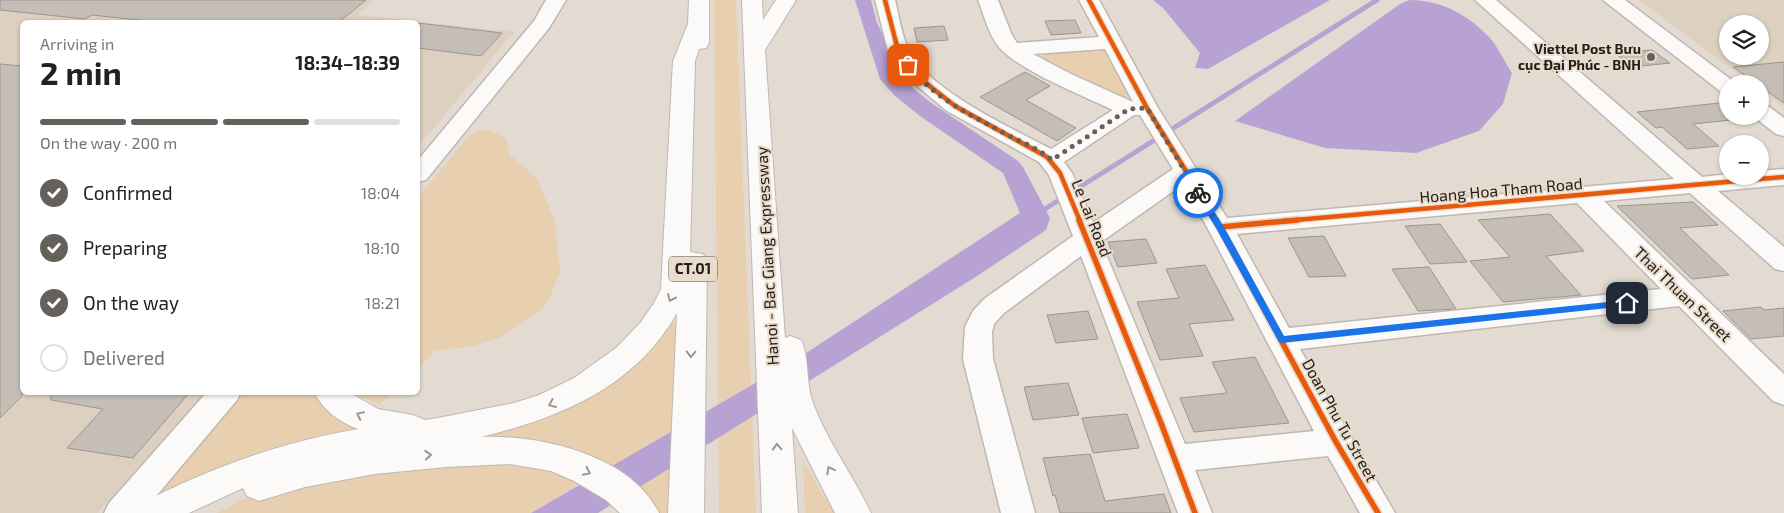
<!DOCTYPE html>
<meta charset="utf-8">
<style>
:root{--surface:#fff;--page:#f6f6f6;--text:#202124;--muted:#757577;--line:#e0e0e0;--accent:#66605a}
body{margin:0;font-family:"Exo 2",sans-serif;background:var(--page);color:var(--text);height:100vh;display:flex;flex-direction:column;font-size:19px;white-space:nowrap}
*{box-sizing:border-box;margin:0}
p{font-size:16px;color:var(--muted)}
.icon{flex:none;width:28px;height:28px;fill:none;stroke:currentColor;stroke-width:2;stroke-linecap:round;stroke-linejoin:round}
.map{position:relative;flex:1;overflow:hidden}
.drawer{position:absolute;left:20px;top:20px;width:400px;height:375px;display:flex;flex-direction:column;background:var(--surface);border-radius:8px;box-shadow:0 1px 4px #0004}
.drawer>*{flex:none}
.controls{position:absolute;left:1719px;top:15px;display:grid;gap:10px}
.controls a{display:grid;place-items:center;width:50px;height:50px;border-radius:50%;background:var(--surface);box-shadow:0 1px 4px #0004;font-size:25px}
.pin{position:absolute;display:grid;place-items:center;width:42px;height:42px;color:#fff;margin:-21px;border-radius:10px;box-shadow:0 2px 8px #0006}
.courier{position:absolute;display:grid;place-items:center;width:50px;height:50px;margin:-25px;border:4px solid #1a73e8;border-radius:50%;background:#fff;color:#222;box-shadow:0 1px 6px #0007}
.headline em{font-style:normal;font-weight:700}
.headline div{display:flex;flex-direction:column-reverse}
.headline{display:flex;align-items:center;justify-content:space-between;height:85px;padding:0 20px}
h1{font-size:32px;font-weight:700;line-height:38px}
.bar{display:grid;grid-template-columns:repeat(4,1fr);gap:8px 5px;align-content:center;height:60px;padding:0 20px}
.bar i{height:6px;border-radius:4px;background:var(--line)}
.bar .current{background:var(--accent)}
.bar p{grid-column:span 4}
ol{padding:0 20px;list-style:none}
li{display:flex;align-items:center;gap:15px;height:55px}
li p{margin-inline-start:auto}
li .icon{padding:5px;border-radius:50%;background:var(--accent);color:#fff;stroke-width:4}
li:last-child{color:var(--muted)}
li i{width:28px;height:28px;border:2px solid var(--line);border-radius:50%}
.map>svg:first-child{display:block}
</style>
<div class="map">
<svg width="1784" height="513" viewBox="0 0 1784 513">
<rect width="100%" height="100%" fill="#e3dbd2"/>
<!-- built -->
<path fill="#ddd0c0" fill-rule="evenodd" d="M8,0H374L358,15L514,32L418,147V22H22V392L206,393L98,513H0V4Z
M1638,0H1784V108L1760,89V84H1752ZM1728,24H1760V56H1728Z"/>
<!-- green -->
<path fill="#e8cfaf" d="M714,0H736L756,513H719Z
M1099,46L1109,50L1131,96L1118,99L1042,59L1045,52Z
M479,130H488L506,138L510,155L537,178L555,222L560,272L549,299L539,311L501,337L473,346L435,351L418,368V198L467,138Z
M685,310L679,513H653L643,499L463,436L650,348Z
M234,393H316L363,429L149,501Z
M354,393H392L379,405Z
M803,461L834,513H805Z
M501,462C529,466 554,472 579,484L531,513H216L257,493L391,465Z"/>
<!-- water -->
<path fill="#b7a2d3" d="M855,0H871L877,23L905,78L914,89L930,102L1018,161L1023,167L1050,218L1046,230L974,278L598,513H531L800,357L1020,213L1003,173L920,116L895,96L880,79Z
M1153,0H1330L1208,69L1195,68L1200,53L1163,8Z
M1409,0C1441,0 1467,14 1489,37C1498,47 1505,62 1512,73L1503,104L1479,131L1416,153L1325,148L1235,121L1400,4Z"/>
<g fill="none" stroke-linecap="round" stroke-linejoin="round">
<!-- stream -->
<path stroke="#b7a2d3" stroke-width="5" d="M1072,192L1377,0
M1040,212L1064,197"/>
</g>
<!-- building -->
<path fill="#c4beb7" stroke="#9c968f" d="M0,0H366L339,22H156L92,15L85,19L0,10Z
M1075,20L1081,33L1051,35L1045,21Z
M418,23L435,25L502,33L481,56L418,48Z
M944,26L948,40L917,42L914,28Z
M1652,50L1670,63L1632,67L1615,53Z
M1784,62V103L1760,86V84H1757L1733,67Z
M0,64L22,66V396L0,418Z
M1025,72L1050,86L1026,100L1076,128L1057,141L980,97Z
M1719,103L1728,110V116H1736L1740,119L1693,124L1719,146L1687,149L1662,127L1656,128L1637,112Z
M1693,202L1718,225L1680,228L1729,275L1692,279L1617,206Z
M1550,214L1584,251L1546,256L1581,295L1503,302L1470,261L1510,257L1478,220Z
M1440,224L1467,262L1430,264L1405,226Z
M1324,236L1346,276L1309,277L1288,238Z
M1146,239L1157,263L1118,267L1108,242Z
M1205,265L1234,320L1189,324L1203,356L1160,360L1137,302L1179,298L1166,269Z
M1429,267L1456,309L1418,311L1392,269Z
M1761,307L1764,310L1784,308V336L1751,339L1723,311Z
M1088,311L1098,339L1056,343L1047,315Z
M1255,357L1289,423L1194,432L1180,398L1227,393L1212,362Z
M1068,383L1079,415L1033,420L1024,387Z
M51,392H190L133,458L67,448L103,409L51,400Z
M1127,414L1139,448L1093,453L1082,418Z
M1090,454L1105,501L1164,494L1171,513H1060L1055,495L1053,496L1043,458Z"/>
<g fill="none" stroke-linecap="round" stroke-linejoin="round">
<defs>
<path id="minor" d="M546,0H566L549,28L426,180L418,182V160L534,21Z
M875,0H895C899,16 901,33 908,48C924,88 1013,129 1051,149L1113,110C1084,96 1017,70 998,46C988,33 984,15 978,0H998L1011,33L1017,43L1099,37L1079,0H1099L1158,108L1227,218L1674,179L1475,0H1496L1702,177L1728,174V176H1760V171L1784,169V185L1718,191L1784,247V271L1775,269L1690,193L1604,201L1784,374V405L1773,401L1679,306L1300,349L1395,513H1360L1328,456L1195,470L1212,513H1178L1081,256L1004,313L994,324L992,332L993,359L1035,513H1001L963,359L965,327L973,311L984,299L1073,236L1049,175L1039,162L947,111L910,80L888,50ZM1105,49L1133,102L1071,74L1033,54ZM1134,115H1140L1173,169L1093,223L1072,173L1064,162ZM1182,185L1207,227L1314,431L1185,444L1101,242ZM1577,203L1661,289L1289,328L1237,234Z
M1603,0H1625L1737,84H1728V92L1720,91Z
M1760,104L1768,106L1784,118V136L1776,134L1753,116H1760Z
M207,392H241L237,400L142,513H104L109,503Z"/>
<path id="highway" d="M689,0H709V43L706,48L699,49L695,61L690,252L703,254L707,261L704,513H668L677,313C635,387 560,418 481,437C539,434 631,455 659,513H620L606,500L574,481L551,471L510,464L446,467L375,474L305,487L259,501L247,496L243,488L189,513H138L144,502C212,467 282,442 358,429C339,422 323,410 314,392H349L378,409L413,415L425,420L438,418L514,403L539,395L574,378L616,348L641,322L654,303L661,289L673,61L688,24Z
M742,0H762L763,20L776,0H796L765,50L785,338L790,336L801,340C809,356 806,380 812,400C826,440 853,475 871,513H835L792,428L798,513H762Z"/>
</defs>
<!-- minor casing -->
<use href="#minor" stroke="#beb8b2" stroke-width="3"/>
<!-- highway casing -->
<use href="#highway" stroke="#beb8b2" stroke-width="2"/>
<!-- minor -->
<use href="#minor" fill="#fbfaf8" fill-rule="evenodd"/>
<!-- highway -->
<use href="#highway" fill="#fbfaf8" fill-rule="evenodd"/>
<defs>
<path id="cycleway-far1" d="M885,0L898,50L917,76L955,106L1047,157L1060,173L1080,221
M1089,0L1147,108L1217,221
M1284,221L1784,177"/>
<path id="cycleway" d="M1079,220L1161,423L1195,513
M1216,220L1336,442L1378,513
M1220,227L1298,220"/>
</defs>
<!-- cycleway-far1 casing -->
<use href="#cycleway-far1" stroke="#e9dccc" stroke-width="7"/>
<!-- cycleway casing -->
<use href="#cycleway" stroke="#e9dccc" stroke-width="9"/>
<!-- cycleway-far1 -->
<use href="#cycleway-far1" stroke="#e8590c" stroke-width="4.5"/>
<!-- cycleway -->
<use href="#cycleway" stroke="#e8590c" stroke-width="5.5"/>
</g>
<!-- one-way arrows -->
<defs><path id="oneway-chevron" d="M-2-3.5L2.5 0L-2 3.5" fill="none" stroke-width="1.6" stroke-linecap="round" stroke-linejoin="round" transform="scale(1.25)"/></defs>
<g stroke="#9a9794">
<use href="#oneway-chevron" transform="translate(671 298) rotate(114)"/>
<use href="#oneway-chevron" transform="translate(691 354) rotate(92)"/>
<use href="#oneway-chevron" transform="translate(552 404) rotate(156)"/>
<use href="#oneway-chevron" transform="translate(360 415) rotate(-154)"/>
<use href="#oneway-chevron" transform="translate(777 447) rotate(-93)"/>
<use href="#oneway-chevron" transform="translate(428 455) rotate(-4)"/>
<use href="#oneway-chevron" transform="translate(830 470) rotate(-118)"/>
<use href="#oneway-chevron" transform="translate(587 472) rotate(26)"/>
</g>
<!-- route -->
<path fill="#1a73e8" d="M1195,191H1201L1224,227L1284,336L1627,300L1631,303L1627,306L1282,343L1279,342L1216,228L1194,193Z"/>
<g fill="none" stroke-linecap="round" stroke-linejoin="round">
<!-- done -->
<path stroke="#66605a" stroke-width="5" stroke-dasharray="0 9" d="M908,65C934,98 972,116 1008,135C1023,143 1039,149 1052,160L1129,109L1147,108L1198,193"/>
</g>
<!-- markers -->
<circle fill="#66605a" stroke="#e9dccc" stroke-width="2" cx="1651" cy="57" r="5"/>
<g text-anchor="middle" stroke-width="4" stroke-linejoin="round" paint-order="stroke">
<!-- far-poi labels -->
<g font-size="14" font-weight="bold" fill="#231e19" stroke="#e9dccc" text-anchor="end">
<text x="1641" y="54">Viettel Post Bưu<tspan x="1641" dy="16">cục Đại Phúc - BNH</tspan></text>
</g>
<!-- shield labels -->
<rect fill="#e9dccc" stroke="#5e574f" stroke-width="1" x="669" y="256.5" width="48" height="25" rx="4"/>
<g font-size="15" font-weight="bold" fill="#231e19">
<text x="693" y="274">CT.01</text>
</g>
<!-- street labels -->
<g font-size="16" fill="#231e19" stroke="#e9dccc">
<text transform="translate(1501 190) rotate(-5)" y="6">Hoang Hoa Tham Road</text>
<text transform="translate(1092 218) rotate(68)" y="6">Le Lai Road</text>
<text transform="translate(767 256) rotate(-93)" y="6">Hanoi - Bac Giang Expressway</text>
<text transform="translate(1683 294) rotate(44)" y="6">Thai Thuan Street</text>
<text transform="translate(1340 420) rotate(61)" y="6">Doan Phu Tu Street</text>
</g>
</g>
</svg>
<div class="controls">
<a><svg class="icon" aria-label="layers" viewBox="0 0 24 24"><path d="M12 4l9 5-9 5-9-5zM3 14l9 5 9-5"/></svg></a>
<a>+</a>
<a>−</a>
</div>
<div class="pin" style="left:908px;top:65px;background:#ea580c"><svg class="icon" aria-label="bag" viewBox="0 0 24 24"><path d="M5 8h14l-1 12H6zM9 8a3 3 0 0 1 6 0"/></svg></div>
<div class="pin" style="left:1627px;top:303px;background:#1f2937"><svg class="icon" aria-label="home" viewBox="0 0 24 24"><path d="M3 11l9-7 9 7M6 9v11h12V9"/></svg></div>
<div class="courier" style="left:1198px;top:193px"><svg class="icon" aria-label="bike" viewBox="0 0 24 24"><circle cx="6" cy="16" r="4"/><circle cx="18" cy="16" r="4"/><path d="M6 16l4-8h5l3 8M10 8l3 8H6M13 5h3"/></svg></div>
<section class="drawer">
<div class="headline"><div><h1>2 min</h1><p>Arriving in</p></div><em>18:34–18:39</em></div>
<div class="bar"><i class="current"></i><i class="current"></i><i class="current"></i><i></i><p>On the way · 200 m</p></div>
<ol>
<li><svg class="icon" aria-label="check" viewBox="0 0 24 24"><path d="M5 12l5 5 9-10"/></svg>Confirmed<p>18:04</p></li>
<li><svg class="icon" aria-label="check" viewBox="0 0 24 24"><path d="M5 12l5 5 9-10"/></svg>Preparing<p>18:10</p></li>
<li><svg class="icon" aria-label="check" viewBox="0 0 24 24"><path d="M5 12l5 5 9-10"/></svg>On the way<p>18:21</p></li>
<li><i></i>Delivered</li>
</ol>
</section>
</div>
